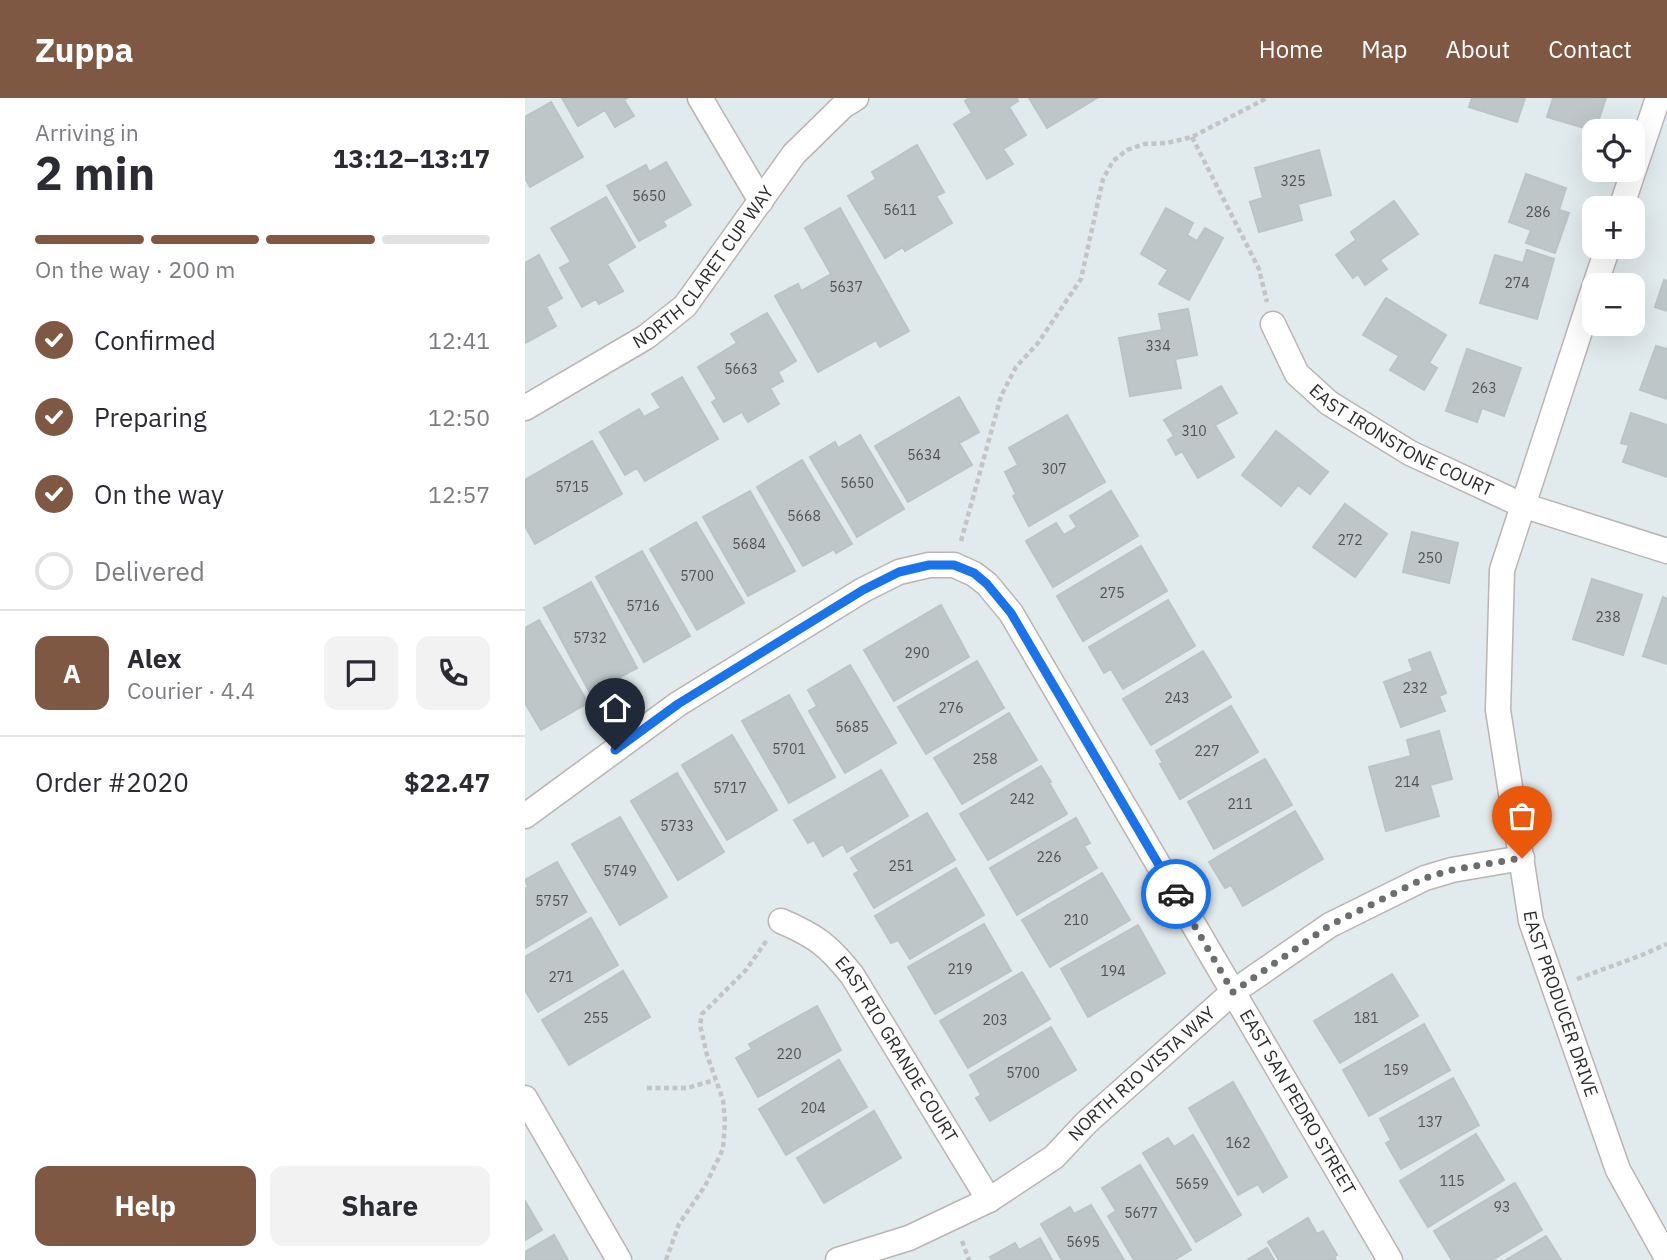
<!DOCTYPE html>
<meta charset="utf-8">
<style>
:root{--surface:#fff;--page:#f2f2f3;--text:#2b2b33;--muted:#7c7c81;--line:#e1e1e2;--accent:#7e5843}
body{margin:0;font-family:"IBM Plex Sans",sans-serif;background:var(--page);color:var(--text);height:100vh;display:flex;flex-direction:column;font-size:26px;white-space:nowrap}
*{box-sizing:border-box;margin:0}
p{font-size:23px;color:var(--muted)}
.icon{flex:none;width:38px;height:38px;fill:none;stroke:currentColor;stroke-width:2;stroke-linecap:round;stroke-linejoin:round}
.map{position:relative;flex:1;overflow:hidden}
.side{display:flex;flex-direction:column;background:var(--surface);width:525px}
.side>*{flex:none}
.tools{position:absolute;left:1057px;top:21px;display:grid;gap:14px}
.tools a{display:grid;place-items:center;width:63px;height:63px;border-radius:14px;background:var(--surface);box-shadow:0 7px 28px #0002;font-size:35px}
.pin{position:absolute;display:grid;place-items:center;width:60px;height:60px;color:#fff;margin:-72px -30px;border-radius:50% 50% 50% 0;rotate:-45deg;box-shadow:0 0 7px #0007}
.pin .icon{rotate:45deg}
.courier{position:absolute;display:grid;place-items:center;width:70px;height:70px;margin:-35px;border:5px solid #1a73e8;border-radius:50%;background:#fff;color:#222;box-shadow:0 2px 9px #0007}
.overview em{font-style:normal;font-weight:700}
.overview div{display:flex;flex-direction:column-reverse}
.overview{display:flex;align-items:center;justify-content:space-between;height:119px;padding:0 35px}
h1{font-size:46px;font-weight:700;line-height:52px}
.bar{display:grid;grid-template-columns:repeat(4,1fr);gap:10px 7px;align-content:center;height:84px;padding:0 35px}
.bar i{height:9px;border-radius:5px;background:var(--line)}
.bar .active{background:var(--accent)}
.bar p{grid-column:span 4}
.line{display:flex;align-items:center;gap:18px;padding:0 35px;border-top:2px solid var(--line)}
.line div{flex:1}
.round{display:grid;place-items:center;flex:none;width:74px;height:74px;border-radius:14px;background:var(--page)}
ol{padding:0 35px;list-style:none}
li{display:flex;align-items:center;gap:21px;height:77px}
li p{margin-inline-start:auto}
li .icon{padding:7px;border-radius:50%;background:var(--accent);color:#fff;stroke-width:4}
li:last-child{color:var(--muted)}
li i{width:38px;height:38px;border:4px solid var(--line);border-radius:50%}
.action{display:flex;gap:14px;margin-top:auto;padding:14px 35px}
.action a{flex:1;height:80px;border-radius:14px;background:var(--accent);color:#fff;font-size:28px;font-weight:700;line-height:80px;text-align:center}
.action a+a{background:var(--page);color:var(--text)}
header{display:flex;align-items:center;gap:42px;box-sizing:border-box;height:98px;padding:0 35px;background:var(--accent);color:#fff}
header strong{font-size:33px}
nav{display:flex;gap:38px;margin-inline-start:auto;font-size:24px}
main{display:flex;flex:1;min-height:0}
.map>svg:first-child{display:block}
</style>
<header>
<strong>Zuppa</strong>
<nav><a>Home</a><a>Map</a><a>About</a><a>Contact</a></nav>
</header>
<main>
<section class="side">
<div class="overview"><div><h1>2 min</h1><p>Arriving in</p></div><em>13:12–13:17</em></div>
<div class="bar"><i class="active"></i><i class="active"></i><i class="active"></i><i></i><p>On the way · 200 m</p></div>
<ol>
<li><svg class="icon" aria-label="check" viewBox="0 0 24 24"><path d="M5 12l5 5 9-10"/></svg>Confirmed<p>12:41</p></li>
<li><svg class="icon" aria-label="check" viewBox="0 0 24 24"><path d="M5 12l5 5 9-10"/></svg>Preparing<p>12:50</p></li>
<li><svg class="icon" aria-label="check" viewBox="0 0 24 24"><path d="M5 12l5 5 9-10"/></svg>On the way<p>12:57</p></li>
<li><i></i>Delivered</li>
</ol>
<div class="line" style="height:126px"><b class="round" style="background:var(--accent);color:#fff">A</b><div><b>Alex</b><p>Courier · 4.4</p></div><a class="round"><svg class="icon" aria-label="chat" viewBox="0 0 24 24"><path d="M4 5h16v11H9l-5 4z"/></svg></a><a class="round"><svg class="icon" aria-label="phone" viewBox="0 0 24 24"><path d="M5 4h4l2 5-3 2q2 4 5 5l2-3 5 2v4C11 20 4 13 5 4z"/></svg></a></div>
<div class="line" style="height:91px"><div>Order #2020</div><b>$22.47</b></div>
<div class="action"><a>Help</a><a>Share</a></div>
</section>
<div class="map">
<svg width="1142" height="1162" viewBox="0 0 1142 1162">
<rect width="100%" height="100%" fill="#e1eaec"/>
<!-- building -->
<path fill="#bfc6c8" stroke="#bac4c7" stroke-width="2" d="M37,0H102L99,2L109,18L90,29L80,12L53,28Z
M444,0H492L493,3L484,9L501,37L478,51L488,66L462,81L429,26L447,15L440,3Z
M504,0H572L522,30Z
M947,0H1000L992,24L944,9Z
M1028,0H1081L1070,33L1022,19Z
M26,4L58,59L5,89L0,80V19Z
M392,47L419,94L411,98L427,125L380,153L378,149L360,160L323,98L351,81L347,74Z
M794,52L806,97L773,106L777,122L734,134L725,104L738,100L730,70Z
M141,64L166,107L138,123L141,128L114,143L82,88L121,67L124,74Z
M1001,76L1041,90L1034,112L1044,115L1030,155L1001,145L1006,132L984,124Z
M81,99L110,149L82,166L98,193L74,206L71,201L57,209L35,170L46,164L26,130Z
M869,103L893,136L855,162L862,171L840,187L833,176L828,180L811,157L831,142L826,134Z
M315,110L384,233L355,249L351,242L293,274L250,198L273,186L276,193L306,176L280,130Z
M641,110L668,125L662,137L672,143L680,130L698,140L664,202L634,186L643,172L616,156Z
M1002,152L1029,161L1012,221L955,205L970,157L998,165Z
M14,157L37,200L21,209L31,228L0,245V165Z
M1139,182L1142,183V213L1130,209Z
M861,200L921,237L904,265L912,270L899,292L865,272L874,258L838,237Z
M663,211L672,257L650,261L656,290L605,298L594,240L637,232L634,216Z
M242,215L271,263L253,274L258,283L245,290L254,306L223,324L217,314L199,324L187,304L192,301L173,269L212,245L206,236Z
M1131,248L1142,251V301L1115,292Z
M942,251L996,270L979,318L957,310L952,324L921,313Z
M157,279L193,341L120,383L112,370L100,377L75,334L114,311L119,319L136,310L127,296Z
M696,288L712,315L690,327L709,359L673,380L657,353L651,357L643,342L649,338L639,322Z
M434,299L454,334L434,345L447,367L383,404L350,348Z
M1106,315L1142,327V379L1098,364L1104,347L1096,345Z
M542,317L580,384L504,428L488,398L491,396L480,374L493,367L484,350Z
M751,333L803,374L785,396L773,387L756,408L717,377Z
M335,337L379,411L332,439L285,359L310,344L313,350Z
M67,343L97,396L10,446L0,428V382Z
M277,362L327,446L311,455L309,451L278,468L232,389Z
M225,393L270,473L223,498L178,419Z
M586,393L613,438L528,489L501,443L531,425L539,437L552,429L545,418Z
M820,406L862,436L830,479L788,449Z
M171,424L219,505L172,532L125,451Z
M887,434L933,445L924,485L878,474Z
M616,448L642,493L558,543L532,498Z
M117,453L165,538L119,564L71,479Z
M1067,481L1117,497L1098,557L1048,541Z
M66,484L112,570L65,595L19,510Z
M1138,499L1142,501V566L1118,558Z
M643,502L670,548L598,591L586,571L579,575L564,549Z
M416,507L444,559L369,603L339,552Z
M14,522L63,605L16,632L0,605V530Z
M678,553L706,599L626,647L598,601Z
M905,554L921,595L914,598L920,613L876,629L859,584L888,573L884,562Z
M452,563L479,610L401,656L373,609Z
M325,567L371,645L320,675L284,613L292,608L283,592Z
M264,597L310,679L264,705L217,623Z
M706,608L733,654L655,701L635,666L638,665L631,653Z
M484,615L512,662L437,706L409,660Z
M914,633L927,681L905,687L914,718L861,733L844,669L886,658L882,642Z
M207,637L252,712L202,742L157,667Z
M740,661L767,707L689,751L663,704Z
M516,668L526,684L524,685L542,716L463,762L435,716Z
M356,672L383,718L322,754L318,746L298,758L289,742L283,745L269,722Z
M152,675L199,754L153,782L106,703Z
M770,713L798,761L718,808L706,787L700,790L684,764Z
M402,715L430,762L349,810L329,776L334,773L326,760Z
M95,719L142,799L95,827L47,746Z
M551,720L565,745L559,748L572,770L492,817L465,770Z
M32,764L61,814L0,850V791L3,789L0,782Z
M431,770L459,817L385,861L373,842L366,845L350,818Z
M577,775L605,822L525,869L497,822Z
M66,820L93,867L13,914L0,892V859Z
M459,826L486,873L410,916L383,869Z
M613,827L640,875L563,919L536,871Z
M98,873L125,919L44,967L17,922Z
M497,874L525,921L443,970L415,923Z
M867,876L893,918L815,965L789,923Z
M292,908L316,952L233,999L211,960L227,951L224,946Z
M899,926L925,972L844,1018L818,972Z
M526,929L551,972L465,1023L451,1000L456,997L445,977Z
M314,962L342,1009L261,1057L234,1011Z
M928,980L954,1027L876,1071L861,1045L866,1042L855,1021Z
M708,984L762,1079L738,1094L733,1086L713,1097L664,1010Z
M349,1013L376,1060L299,1105L272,1060Z
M951,1036L979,1082L903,1129L875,1083Z
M668,1037L716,1117L671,1144L618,1055L643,1040L649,1049Z
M615,1067L666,1152L649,1162H609L583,1118L591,1113L577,1090Z
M990,1085L1017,1132L967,1162H927L909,1133Z
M0,1103L17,1132L0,1142Z
M566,1107L599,1162H537L516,1126L545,1109L549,1116Z
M783,1120L792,1136L798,1133L812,1157L809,1159L811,1162H754L743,1144Z
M29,1137L43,1162H0V1154Z
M1021,1138L1036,1162H981Z
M515,1140L527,1162H467L465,1159L490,1145L494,1152Z
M742,1150L749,1162H722Z"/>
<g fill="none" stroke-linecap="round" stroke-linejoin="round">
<defs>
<g id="street">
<path d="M175,0L236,103"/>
<path d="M1096,110L1133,0"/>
<path d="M1070,187L1083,149"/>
<path id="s1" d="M1069,190L977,472L973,612L1006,823L1093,1072L1142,1160"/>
<path id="s2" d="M748,226L772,276L804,305L885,355L997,407L1142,453"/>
<path id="s3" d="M0,310L121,239L160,208L269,56L318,8L331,0"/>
<path id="s4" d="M0,718L153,606L338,492L374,474L404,467H429L449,476L462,486L486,515L865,1162"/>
<path id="s5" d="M256,823C291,838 303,847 327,877L464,1102"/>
<path d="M0,1000L94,1162"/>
<path id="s6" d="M313,1162L384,1140L464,1102L529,1059L562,1024L708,894L805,827L900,780L927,772L997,760"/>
</g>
</defs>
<!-- street casing -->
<use href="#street" stroke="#bbb4b1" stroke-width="27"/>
<!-- path -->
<path stroke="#c4c4c4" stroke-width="4.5" stroke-dasharray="5 3.5" stroke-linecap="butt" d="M667,39L734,171L742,204
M436,443L476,298L491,269L513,245L556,181L578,81L588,63L602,52L619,46L642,45L667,39L742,0
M1052,881L1117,857L1142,846
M122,990H162L190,982
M437,1143L444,1162
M141,1162L154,1126L180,1088L198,1051L200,1024L198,1002L182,957L175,927L177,916L221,872L242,842"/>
<!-- street -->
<use href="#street" stroke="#fff" stroke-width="24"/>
</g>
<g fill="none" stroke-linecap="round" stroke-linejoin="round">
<!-- done -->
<path stroke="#6b6e6f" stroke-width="7" stroke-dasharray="0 12.6" d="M651,796L708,894L805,827L900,780L927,772L997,760"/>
<!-- route -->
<path stroke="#1a73e8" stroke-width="9" d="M90,652L153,606L338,492L374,474L404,467H429L449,475L462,486L486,515L651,796"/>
</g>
<g text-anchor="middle" stroke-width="6" stroke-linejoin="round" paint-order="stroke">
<!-- number labels -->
<g font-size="14" fill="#515253">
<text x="768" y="88">325</text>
<text x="124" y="103">5650</text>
<text x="375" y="117">5611</text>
<text x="1013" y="119">286</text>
<text x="992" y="190">274</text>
<text x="321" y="194">5637</text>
<text x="633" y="253">334</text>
<text x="216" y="276">5663</text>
<text x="959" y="295">263</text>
<text x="669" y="338">310</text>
<text x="399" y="362">5634</text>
<text x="529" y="376">307</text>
<text x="332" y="390">5650</text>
<text x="47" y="394">5715</text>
<text x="279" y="423">5668</text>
<text x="825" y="447">272</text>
<text x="224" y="451">5684</text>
<text x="905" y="465">250</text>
<text x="172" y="483">5700</text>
<text x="587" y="500">275</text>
<text x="118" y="513">5716</text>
<text x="1083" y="524">238</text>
<text x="65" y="545">5732</text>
<text x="392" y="560">290</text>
<text x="890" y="595">232</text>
<text x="652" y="605">243</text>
<text x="426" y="615">276</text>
<text x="327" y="634">5685</text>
<text x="264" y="656">5701</text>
<text x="682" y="658">227</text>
<text x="460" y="666">258</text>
<text x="882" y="689">214</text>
<text x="205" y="695">5717</text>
<text x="497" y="706">242</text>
<text x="715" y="711">211</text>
<text x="152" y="733">5733</text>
<text x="524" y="764">226</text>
<text x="376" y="773">251</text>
<text x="95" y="778">5749</text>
<text x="27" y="808">5757</text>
<text x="551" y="827">210</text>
<text x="435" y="876">219</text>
<text x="588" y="878">194</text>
<text x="36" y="884">271</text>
<text x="71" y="925">255</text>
<text x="841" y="925">181</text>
<text x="470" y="927">203</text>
<text x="264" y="961">220</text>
<text x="871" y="977">159</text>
<text x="498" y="980">5700</text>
<text x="288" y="1015">204</text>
<text x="905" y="1029">137</text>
<text x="713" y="1050">162</text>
<text x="927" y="1088">115</text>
<text x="667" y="1091">5659</text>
<text x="977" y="1114">93</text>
<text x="616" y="1120">5677</text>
<text x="558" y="1149">5695</text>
</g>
<!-- street labels -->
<g font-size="18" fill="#2c2c2c" stroke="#fff">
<text dy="6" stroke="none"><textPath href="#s3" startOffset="231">NORTH CLARET CUP WAY</textPath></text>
<text dy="6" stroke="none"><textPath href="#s2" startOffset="180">EAST IRONSTONE COURT</textPath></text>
<text dy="6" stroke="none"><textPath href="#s1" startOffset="738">EAST PRODUCER DRIVE</textPath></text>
<text dy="6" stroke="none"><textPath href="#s5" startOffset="177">EAST RIO GRANDE COURT</textPath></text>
<text dy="6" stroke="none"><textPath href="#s6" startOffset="362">NORTH RIO VISTA WAY</textPath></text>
<text dy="6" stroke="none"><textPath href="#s4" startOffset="1146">EAST SAN PEDRO STREET</textPath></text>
</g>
</g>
</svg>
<div class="tools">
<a><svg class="icon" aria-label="locate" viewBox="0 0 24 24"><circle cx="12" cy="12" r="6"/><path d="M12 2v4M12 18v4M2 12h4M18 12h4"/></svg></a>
<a>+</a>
<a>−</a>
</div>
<div class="pin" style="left:997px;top:760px;background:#ea580c"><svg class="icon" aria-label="bag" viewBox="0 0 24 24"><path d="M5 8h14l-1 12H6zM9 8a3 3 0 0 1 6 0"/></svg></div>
<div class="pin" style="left:90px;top:652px;background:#1f2937"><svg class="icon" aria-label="home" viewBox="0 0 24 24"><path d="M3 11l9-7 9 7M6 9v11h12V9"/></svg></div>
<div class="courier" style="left:651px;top:796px"><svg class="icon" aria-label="car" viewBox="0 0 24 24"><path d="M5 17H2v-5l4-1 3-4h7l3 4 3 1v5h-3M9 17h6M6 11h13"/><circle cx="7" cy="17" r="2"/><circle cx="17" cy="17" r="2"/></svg></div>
</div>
</main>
